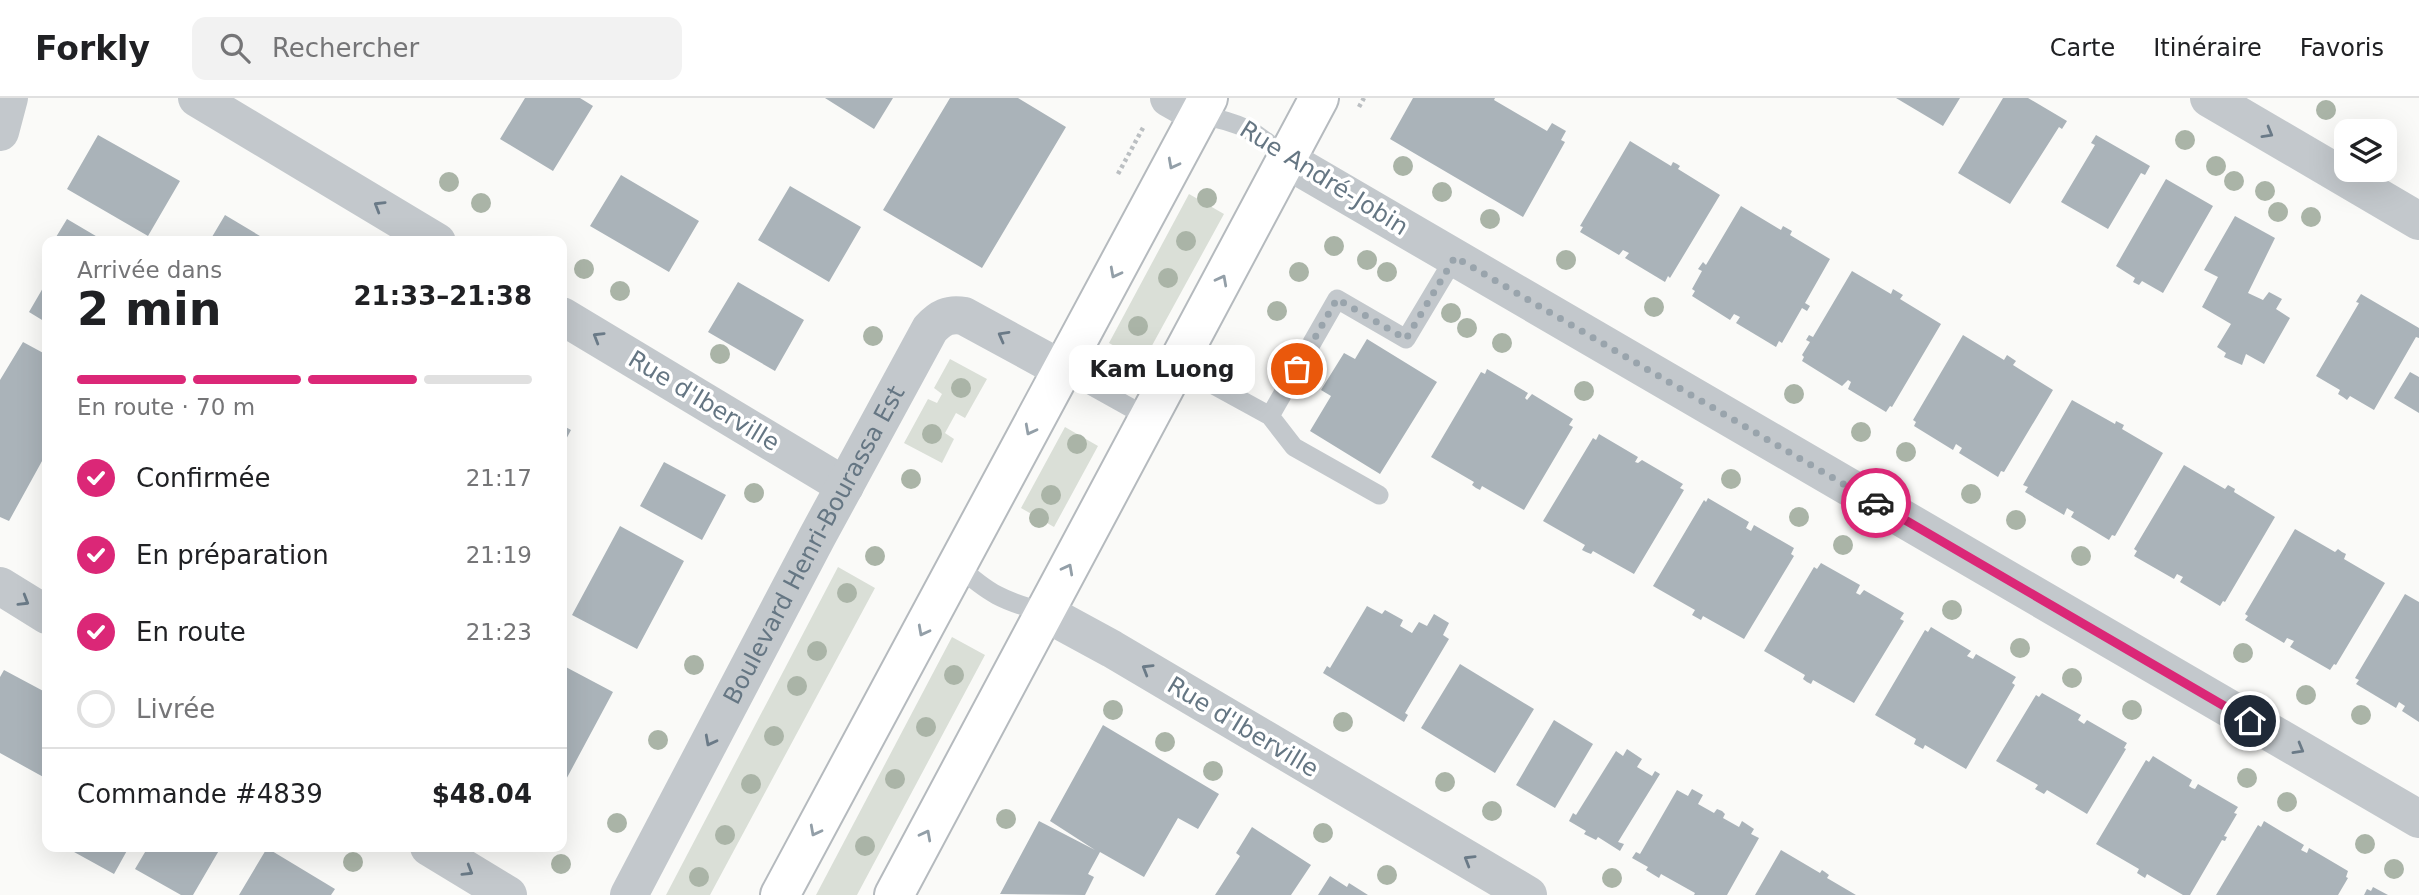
<!DOCTYPE html>
<html lang="fr">
<meta charset="utf-8">
<style>
:root{--surface:#fff;--page:#f2f2f2;--text:#202124;--muted:#757577;--line:#e0e0e0;--accent:#db2777}
body{margin:0;font-family:"DejaVu Sans",sans-serif;background:var(--page);color:var(--text);height:100vh;display:flex;flex-direction:column;font-size:26px;white-space:nowrap}
*{box-sizing:border-box;margin:0}
p{font-size:23px;color:var(--muted)}
.icon{flex:none;width:38px;height:38px;fill:none;stroke:currentColor;stroke-width:2;stroke-linecap:round;stroke-linejoin:round}
.map{position:relative;flex:1;overflow:hidden}
.panel{position:absolute;left:42px;top:138px;width:525px;height:616px;display:flex;flex-direction:column;background:var(--surface);border-radius:14px;box-shadow:0 7px 28px #0002}
.panel>*{flex:none}
.tools{position:absolute;left:2334px;top:21px;display:grid;gap:14px}
.tools a{display:grid;place-items:center;width:63px;height:63px;border-radius:14px;background:var(--surface);box-shadow:0 7px 28px #0002;font-size:35px}
.pin{position:absolute;display:grid;place-items:center;width:60px;height:60px;color:#fff;margin:-30px;border:4px solid #fff;border-radius:50%;box-shadow:0 2px 7px #0007}
.courier{position:absolute;display:grid;place-items:center;width:70px;height:70px;margin:-35px;border:5px solid #db2777;border-radius:50%;background:#fff;color:#222;box-shadow:0 2px 9px #0007}
.bubble{position:absolute;height:49px;border-radius:14px;background:var(--surface);box-shadow:0 7px 28px #0002;font-size:23px;font-weight:600;line-height:49px;text-align:center}
.headline em{font-style:normal;font-weight:600}
.headline div{display:flex;flex-direction:column-reverse}
.headline{display:flex;align-items:center;justify-content:space-between;height:119px;padding:0 35px}
h1{font-size:46px;font-weight:600;line-height:52px}
.bar{display:grid;grid-template-columns:repeat(4,1fr);gap:10px 7px;align-content:center;height:84px;padding:0 35px}
.bar i{height:9px;border-radius:5px;background:var(--line)}
.bar .on{background:var(--accent)}
.bar p{grid-column:span 4}
.line{display:flex;align-items:center;gap:18px;padding:0 35px;border-top:2px solid var(--line)}
.line div{flex:1}
ol{padding:0 35px;list-style:none}
li{display:flex;align-items:center;gap:21px;height:77px}
li p{margin-inline-start:auto}
li .icon{padding:7px;border-radius:50%;background:var(--accent);color:#fff;stroke-width:4}
li:last-child{color:var(--muted)}
li i{width:38px;height:38px;border:4px solid var(--line);border-radius:50%}
header{display:flex;align-items:center;gap:42px;box-sizing:border-box;height:98px;padding:0 35px;background:var(--surface);border-bottom:2px solid var(--line)}
header strong{font-size:33px}
nav{display:flex;gap:38px;margin-inline-start:auto;font-size:24px}
.search{width:490px;height:63px;background:var(--page);display:flex;align-items:center;gap:18px;box-sizing:border-box;padding:0 24px;border-radius:14px;color:var(--muted);font-size:26px}
.map>svg:first-child{display:block}
</style>
<header>
<strong>Forkly</strong>
<div class="search"><svg class="icon" aria-label="search" viewBox="0 0 24 24"><circle cx="10" cy="10" r="6"/><path d="M15 15l6 6"/></svg>Rechercher</div>
<nav><a>Carte</a><a>Itinéraire</a><a>Favoris</a></nav>
</header>
<div class="map">
<svg width="2419" height="797" viewBox="0 0 2419 797">
<rect width="100%" height="100%" fill="#fafaf8"/>
<!-- green -->
<path fill="#dadfd7" d="M1189,96L1224,116L1143,264L1109,245Z
M950,261L987,281L965,320L956,315L945,335L954,341L942,365L904,345L928,301L937,305L942,296L934,290Z
M1065,329L1098,348L1054,429L1021,410Z
M838,469L875,490L710,797H666Z
M952,539L985,557L857,797H816Z"/>
<!-- building -->
<path fill="#aab3b9" d="M525,0H580L593,8L553,73L500,41Z
M825,0H893L874,31Z
M950,0H1018L1066,29L982,170L883,112Z
M1413,0H1495L1494,2L1547,33L1552,25L1566,33L1561,42L1565,44L1523,119L1390,41Z
M1896,0H1960L1943,28Z
M2003,0H2028L2067,23L2062,31L2059,29L2010,106L1958,75Z
M98,37L180,83L148,138L67,91Z
M2096,37L2150,68L2145,77L2141,75L2108,131L2061,104L2095,47L2091,45Z
M1630,43L1671,68L1673,64L1677,66L1680,68L1678,71L1720,97L1670,180L1668,178L1665,184L1625,160L1629,155L1623,152L1619,157L1580,134L1583,129L1580,128Z
M621,77L699,123L669,174L590,128Z
M2166,81L2213,108L2163,195L2142,183L2139,187L2133,184L2135,180L2116,168Z
M790,88L861,129L829,184L758,142Z
M1741,108L1781,132L1783,128L1792,133L1790,137L1830,161L1805,205L1810,208L1807,213L1802,210L1782,245L1779,243L1776,249L1736,225L1740,219L1734,216L1730,222L1692,198L1695,193L1692,191L1702,173L1698,171L1703,164L1706,167Z
M225,117L270,144H209Z
M2235,118L2275,140L2248,195L2263,202L2269,194L2282,201L2276,211L2290,220L2264,266L2246,256L2242,267L2224,259L2226,255L2217,249L2231,226L2202,209L2218,179L2204,172Z
M67,121L106,144H53Z
M1852,173L1891,196L1893,191L1903,197L1900,201L1941,226L1892,309L1890,308L1886,314L1848,291L1851,284L1848,282L1842,288L1802,263L1804,259L1802,257L1810,244L1806,242L1809,237L1813,239Z
M47,183V225L29,214Z
M738,184L804,222L775,273L708,234Z
M2361,196L2419,230V240L2416,239L2374,312L2350,298L2347,302L2343,299L2338,296L2340,292L2316,278L2359,205L2356,204Z
M1963,237L2004,262L2007,257L2016,263L2013,267L2053,292L2004,374L2001,373L1998,379L1959,355L1962,350L1956,346L1953,352L1914,328L1916,324L1913,322Z
M1367,241L1437,284L1380,376L1310,333L1331,298L1321,292L1344,255L1355,261Z
M23,244L47,257V354L9,423L0,419V282Z
M1487,271L1528,295L1525,300L1527,302L1532,296L1573,321L1569,327L1573,329L1524,412L1482,388L1480,392L1476,390L1472,387L1474,384L1431,359L1481,274L1485,276Z
M2410,274L2419,279V315L2394,300Z
M2072,302L2115,326L2116,323L2124,327L2122,331L2163,355L2115,438L2112,437L2109,442L2071,419L2074,414L2070,412L2067,410L2064,417L2025,394L2028,389L2023,387Z
M562,327L571,332L562,349Z
M1599,336L1638,359L1635,364L1638,365L1642,362L1683,386L1680,390L1684,392L1634,476L1593,453L1591,456L1586,454L1582,452L1585,447L1543,423L1593,340L1596,342Z
M664,364L726,397L702,442L640,408Z
M2184,367L2225,391L2228,387L2235,391L2234,394L2275,419L2225,504L2223,503L2220,508L2180,484L2183,479L2177,476L2174,481L2134,458L2137,453L2134,451Z
M1708,400L1749,424L1746,430L1751,433L1754,427L1794,450L1791,456L1794,458L1744,541L1703,518L1701,522L1692,517L1695,512L1653,488L1704,402L1706,404Z
M620,428L684,463L637,551L572,517Z
M2295,431L2335,454L2338,451L2342,454L2346,456L2344,461L2385,485L2336,567L2334,566L2330,572L2290,549L2294,543L2287,540L2284,545L2245,522L2248,518L2245,516Z
M1821,465L1860,487L1856,495L1860,497L1864,492L1904,515L1900,521L1904,523L1854,605L1813,582L1811,586L1807,584L1803,581L1805,577L1764,553L1814,469L1817,471Z
M2405,496L2419,504V624L2402,613L2405,608L2399,604L2396,610L2356,586L2359,582L2355,580Z
M1367,508L1382,516L1385,512L1403,522L1400,528L1412,535L1419,524L1427,528L1434,516L1449,525L1443,537L1449,541L1405,615L1408,617L1404,624L1323,575L1327,568L1330,570Z
M1931,529L1971,553L1967,558L1973,561L1976,556L2016,579L2012,585L2015,587L1966,671L1925,647L1923,651L1914,646L1916,641L1875,617L1925,532L1928,534Z
M1460,566L1534,611L1495,675L1421,630Z
M562,567L613,594L562,689Z
M4,572L47,595V681L0,655V579Z
M2042,595L2081,617L2078,622L2084,626L2087,622L2127,645L2124,650L2126,651L2087,716L2047,692L2044,696L2035,691L2038,687L1996,663L2036,597L2039,599Z
M1554,622L1593,646L1555,710L1516,687Z
M1103,627L1219,696L1198,731L1178,720L1144,779L1100,754L1088,776L1094,779L1085,797L1000,796L1039,723L1095,752L1050,723Z
M1627,651L1642,661L1637,669L1652,678L1655,673L1660,676L1618,744L1624,746L1620,753L1598,739L1596,742L1584,736L1586,733L1569,723L1573,715L1576,717L1616,653L1623,658Z
M2153,658L2192,682L2189,688L2192,690L2195,691L2198,686L2238,709L2234,715L2237,716L2224,738L2227,739L2225,743L2222,742L2190,797H2183L2147,776L2145,780L2137,775L2139,771L2096,746L2146,662L2149,664Z
M1692,691L1703,697L1698,706L1714,715L1717,711L1722,713L1725,716L1723,720L1739,729L1742,723L1754,731L1751,736L1759,740L1727,797H1694L1695,795L1661,776L1659,780L1646,772L1648,769L1632,760L1636,754L1640,756L1677,692L1688,698Z
M2264,723L2304,747L2301,752L2307,755L2309,750L2348,773L2346,779L2348,780L2338,797H2216L2258,727L2261,729Z
M1252,729L1311,767L1291,797H1215L1240,758L1236,755Z
M65,749H129L114,776Z
M148,749H221L193,797H181L135,771Z
M267,750L335,791L331,797H239Z
M1781,752L1820,775L1822,772L1825,774L1829,777L1827,780L1856,797H1755Z
M1330,778L1347,789L1349,785L1368,797H1318Z
M2373,789L2388,797H2364L2367,791L2371,793Z"/>
<g fill="none" stroke-linecap="round" stroke-linejoin="round">
<defs>
<path id="primary" d="M780,797L1208,0
M894,797L1319,0"/>
</defs>
<!-- primary casing -->
<use href="#primary" stroke="#b5babe" stroke-width="42"/>
<!-- path -->
<path stroke="#bbbfc2" stroke-width="4.5" stroke-dasharray="3.5 3.5" stroke-linecap="butt" d="M1359,9L1364,0
M1118,76L1144,28"/>
<!-- service -->
<path stroke="#c3c8cc" stroke-width="19" d="M1199,17C1240,24 1258,33 1287,62
M1177,267L1270,318L1337,201L1406,241L1455,159
M1063,272L1149,320
M1270,318L1294,349L1379,397
M957,467C989,496 1003,503 1044,514"/>
<!-- minor -->
<g stroke="#c3c8cc" stroke-width="38">
<path d="M197,0L437,144"/>
<path d="M1169,0L1199,17"/>
<path d="M2209,0L2419,123"/>
<path d="M1287,62L2419,721"/>
<path d="M562,218L845,388"/>
<path d="M0,488L47,517"/>
<path d="M1044,514L1112,551L1528,797"/>
<path d="M429,749L508,797"/>
<path id="s1" d="M629,797L817,439L930,231C940,220 949,215 964,218L1063,272"/>
</g>
<!-- tertiary -->
<path stroke="#c3c8cc" stroke-width="38" d="M0,34L9,0"/>
<!-- primary -->
<use href="#primary" stroke="#fff" stroke-width="38"/>
</g>
<!-- trees -->
<g fill="#aab4a7">
<circle cx="2326" cy="12" r="10"/>
<circle cx="2185" cy="42" r="10"/>
<circle cx="1403" cy="68" r="10"/>
<circle cx="2216" cy="68" r="10"/>
<circle cx="2234" cy="83" r="10"/>
<circle cx="449" cy="84" r="10"/>
<circle cx="2265" cy="93" r="10"/>
<circle cx="1442" cy="94" r="10"/>
<circle cx="1207" cy="100" r="10"/>
<circle cx="481" cy="105" r="10"/>
<circle cx="2278" cy="114" r="10"/>
<circle cx="2311" cy="119" r="10"/>
<circle cx="1490" cy="121" r="10"/>
<circle cx="1186" cy="143" r="10"/>
<circle cx="1334" cy="148" r="10"/>
<circle cx="1367" cy="162" r="10"/>
<circle cx="1566" cy="162" r="10"/>
<circle cx="584" cy="171" r="10"/>
<circle cx="1299" cy="174" r="10"/>
<circle cx="1387" cy="174" r="10"/>
<circle cx="1168" cy="180" r="10"/>
<circle cx="620" cy="193" r="10"/>
<circle cx="1654" cy="209" r="10"/>
<circle cx="1277" cy="213" r="10"/>
<circle cx="1451" cy="215" r="10"/>
<circle cx="1138" cy="228" r="10"/>
<circle cx="1467" cy="230" r="10"/>
<circle cx="873" cy="238" r="10"/>
<circle cx="1502" cy="245" r="10"/>
<circle cx="720" cy="256" r="10"/>
<circle cx="961" cy="290" r="10"/>
<circle cx="1584" cy="293" r="10"/>
<circle cx="1794" cy="296" r="10"/>
<circle cx="1861" cy="334" r="10"/>
<circle cx="932" cy="336" r="10"/>
<circle cx="1077" cy="346" r="10"/>
<circle cx="1906" cy="354" r="10"/>
<circle cx="911" cy="381" r="10"/>
<circle cx="1731" cy="381" r="10"/>
<circle cx="754" cy="395" r="10"/>
<circle cx="1971" cy="396" r="10"/>
<circle cx="1051" cy="397" r="10"/>
<circle cx="1799" cy="419" r="10"/>
<circle cx="1039" cy="420" r="10"/>
<circle cx="2016" cy="422" r="10"/>
<circle cx="1843" cy="447" r="10"/>
<circle cx="875" cy="458" r="10"/>
<circle cx="2081" cy="458" r="10"/>
<circle cx="847" cy="495" r="10"/>
<circle cx="1952" cy="512" r="10"/>
<circle cx="2020" cy="550" r="10"/>
<circle cx="817" cy="553" r="10"/>
<circle cx="2243" cy="555" r="10"/>
<circle cx="694" cy="567" r="10"/>
<circle cx="954" cy="577" r="10"/>
<circle cx="2072" cy="580" r="10"/>
<circle cx="797" cy="588" r="10"/>
<circle cx="2306" cy="597" r="10"/>
<circle cx="1113" cy="612" r="10"/>
<circle cx="2132" cy="612" r="10"/>
<circle cx="2361" cy="617" r="10"/>
<circle cx="1343" cy="624" r="10"/>
<circle cx="926" cy="629" r="10"/>
<circle cx="774" cy="638" r="10"/>
<circle cx="658" cy="642" r="10"/>
<circle cx="1165" cy="644" r="10"/>
<circle cx="1213" cy="673" r="10"/>
<circle cx="2247" cy="680" r="10"/>
<circle cx="895" cy="681" r="10"/>
<circle cx="1445" cy="684" r="10"/>
<circle cx="751" cy="686" r="10"/>
<circle cx="2287" cy="704" r="10"/>
<circle cx="1492" cy="713" r="10"/>
<circle cx="1006" cy="721" r="10"/>
<circle cx="617" cy="725" r="10"/>
<circle cx="1323" cy="735" r="10"/>
<circle cx="725" cy="737" r="10"/>
<circle cx="2365" cy="746" r="10"/>
<circle cx="865" cy="748" r="10"/>
<circle cx="353" cy="764" r="10"/>
<circle cx="561" cy="766" r="10"/>
<circle cx="2394" cy="771" r="10"/>
<circle cx="1387" cy="777" r="10"/>
<circle cx="699" cy="779" r="10"/>
<circle cx="1612" cy="780" r="10"/>
</g>
<!-- one-way arrows -->
<defs><path id="oneway-chevron" d="M-2-3.5L2.5 0L-2 3.5" fill="none" stroke-width="1.6" stroke-linecap="round" stroke-linejoin="round" transform="scale(1.75)"/></defs>
<g stroke="#6a7a87">
<use href="#oneway-chevron" transform="translate(2268 35) rotate(30)"/>
<use href="#oneway-chevron" transform="translate(379 108) rotate(-149)"/>
<use href="#oneway-chevron" transform="translate(1003 238) rotate(-151)"/>
<use href="#oneway-chevron" transform="translate(598 239) rotate(-149)"/>
<use href="#oneway-chevron" transform="translate(24 503) rotate(31)"/>
<use href="#oneway-chevron" transform="translate(1147 571) rotate(-149)"/>
<use href="#oneway-chevron" transform="translate(710 643) rotate(118)"/>
<use href="#oneway-chevron" transform="translate(2299 651) rotate(30)"/>
<use href="#oneway-chevron" transform="translate(1469 762) rotate(-149)"/>
<use href="#oneway-chevron" transform="translate(468 773) rotate(31)"/>
</g>
<g stroke="#939fa8">
<use href="#oneway-chevron" transform="translate(1173 66) rotate(118)"/>
<use href="#oneway-chevron" transform="translate(1115 175) rotate(118)"/>
<use href="#oneway-chevron" transform="translate(1222 182) rotate(-62)"/>
<use href="#oneway-chevron" transform="translate(1030 332) rotate(118)"/>
<use href="#oneway-chevron" transform="translate(1068 471) rotate(-62)"/>
<use href="#oneway-chevron" transform="translate(923 533) rotate(118)"/>
<use href="#oneway-chevron" transform="translate(815 733) rotate(118)"/>
<use href="#oneway-chevron" transform="translate(926 737) rotate(-62)"/>
</g>
<g fill="none" stroke-linecap="round" stroke-linejoin="round">
<!-- done -->
<path stroke="#99a4ac" stroke-width="7" stroke-dasharray="0 12.6" d="M1297,271L1337,201L1406,241L1455,159L1876,405"/>
<!-- route -->
<path stroke="#db2777" stroke-width="9" d="M1876,405L2250,623"/>
</g>
<g text-anchor="middle" stroke-width="7" stroke-linejoin="round" paint-order="stroke">
<!-- street labels -->
<g font-size="24" fill="#657683" stroke="#fff">
<text transform="translate(1324 80) rotate(32)" y="8">Rue André-Jobin</text>
<text transform="translate(704 303) rotate(31)" y="8">Rue d'Iberville</text>
<text dy="8" stroke="none"><textPath href="#s1" startOffset="396">Boulevard Henri-Bourassa Est</textPath></text>
<text transform="translate(1243 629) rotate(31)" y="8">Rue d'Iberville</text>
</g>
</g>
</svg>
<div class="tools">
<a><svg class="icon" aria-label="layers" viewBox="0 0 24 24"><path d="M12 4l9 5-9 5-9-5zM3 14l9 5 9-5"/></svg></a>
</div>
<div class="pin" style="left:1297px;top:271px;background:#ea580c"><svg class="icon" aria-label="bag" viewBox="0 0 24 24"><path d="M5 8h14l-1 12H6zM9 8a3 3 0 0 1 6 0"/></svg></div>
<div class="pin" style="left:2250px;top:623px;background:#1f2937"><svg class="icon" aria-label="home" viewBox="0 0 24 24"><path d="M3 11l9-7 9 7M6 9v11h12V9"/></svg></div>
<div class="courier" style="left:1876px;top:405px"><svg class="icon" aria-label="car" viewBox="0 0 24 24"><path d="M5 17H2v-5l4-1 3-4h7l3 4 3 1v5h-3M9 17h6M6 11h13"/><circle cx="7" cy="17" r="2"/><circle cx="17" cy="17" r="2"/></svg></div>
<div class="bubble" style="left:1069px;top:247px;width:186px">Kam Luong</div>
<section class="panel">
<div class="headline"><div><h1>2 min</h1><p>Arrivée dans</p></div><em>21:33–21:38</em></div>
<div class="bar"><i class="on"></i><i class="on"></i><i class="on"></i><i></i><p>En route · 70 m</p></div>
<ol>
<li><svg class="icon" aria-label="check" viewBox="0 0 24 24"><path d="M5 12l5 5 9-10"/></svg>Confirmée<p>21:17</p></li>
<li><svg class="icon" aria-label="check" viewBox="0 0 24 24"><path d="M5 12l5 5 9-10"/></svg>En préparation<p>21:19</p></li>
<li><svg class="icon" aria-label="check" viewBox="0 0 24 24"><path d="M5 12l5 5 9-10"/></svg>En route<p>21:23</p></li>
<li><i></i>Livrée</li>
</ol>
<div class="line" style="height:91px"><div>Commande #4839</div><b>$48.04</b></div>
</section>
</div>
